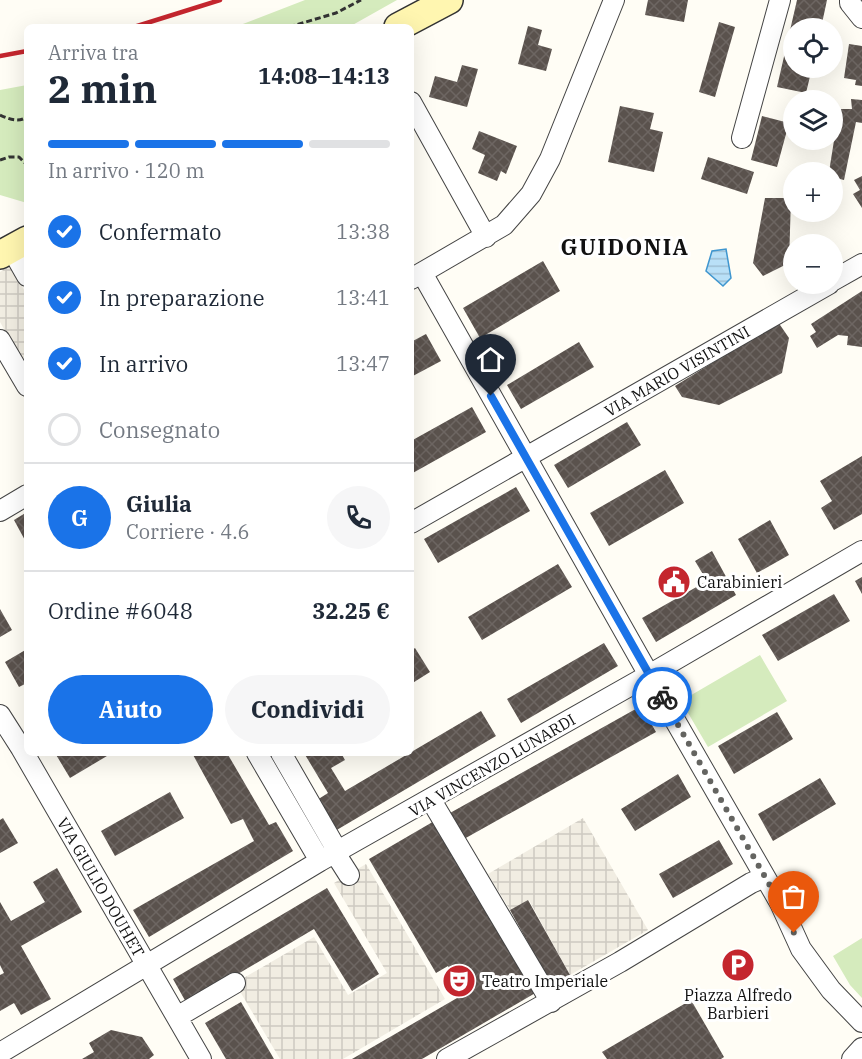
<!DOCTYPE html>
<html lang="it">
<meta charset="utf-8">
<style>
:root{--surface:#fff;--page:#f6f6f7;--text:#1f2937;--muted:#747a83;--line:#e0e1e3;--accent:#1a73e8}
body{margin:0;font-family:"IBM Plex Serif",serif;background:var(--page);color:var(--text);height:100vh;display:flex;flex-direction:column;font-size:22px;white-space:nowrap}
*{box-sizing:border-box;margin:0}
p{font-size:20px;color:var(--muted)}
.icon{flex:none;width:33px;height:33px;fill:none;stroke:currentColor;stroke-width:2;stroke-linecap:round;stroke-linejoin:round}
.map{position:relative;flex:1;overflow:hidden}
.side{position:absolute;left:24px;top:24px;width:390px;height:732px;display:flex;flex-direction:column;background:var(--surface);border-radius:9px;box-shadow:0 6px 24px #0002}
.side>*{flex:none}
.controls{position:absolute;left:783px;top:18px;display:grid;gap:12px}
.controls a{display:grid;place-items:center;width:60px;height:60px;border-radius:50%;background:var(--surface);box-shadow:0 6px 24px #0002;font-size:30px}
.pin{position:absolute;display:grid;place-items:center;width:51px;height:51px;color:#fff;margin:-62px -26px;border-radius:50% 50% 50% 0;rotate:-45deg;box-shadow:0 0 6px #0007}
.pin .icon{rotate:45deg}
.courier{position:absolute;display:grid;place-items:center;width:60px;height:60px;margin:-30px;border:4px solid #1a73e8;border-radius:50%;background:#fff;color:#222;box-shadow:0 2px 8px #0007}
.overview em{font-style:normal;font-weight:700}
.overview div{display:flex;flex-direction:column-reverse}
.overview{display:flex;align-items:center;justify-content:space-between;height:102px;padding:0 24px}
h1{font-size:39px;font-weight:700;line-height:45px}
.bar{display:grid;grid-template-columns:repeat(4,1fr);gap:9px 6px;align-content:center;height:72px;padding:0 24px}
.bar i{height:8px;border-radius:4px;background:var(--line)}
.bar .current{background:var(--accent)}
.bar p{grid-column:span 4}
.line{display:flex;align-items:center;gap:15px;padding:0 24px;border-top:2px solid var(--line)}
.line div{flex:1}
.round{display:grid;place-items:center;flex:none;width:63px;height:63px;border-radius:32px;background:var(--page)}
ol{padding:0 24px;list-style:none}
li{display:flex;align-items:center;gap:18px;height:66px}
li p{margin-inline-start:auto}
li .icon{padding:6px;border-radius:50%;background:var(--accent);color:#fff;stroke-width:4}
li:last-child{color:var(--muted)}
li i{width:33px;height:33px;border:3px solid var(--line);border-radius:50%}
.primary-button{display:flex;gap:12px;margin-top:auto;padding:12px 24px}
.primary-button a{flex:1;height:69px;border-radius:36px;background:var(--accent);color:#fff;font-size:24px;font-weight:700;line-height:69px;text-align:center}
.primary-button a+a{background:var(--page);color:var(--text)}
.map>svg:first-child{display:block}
</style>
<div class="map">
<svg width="862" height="1059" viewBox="0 0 862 1059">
<defs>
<pattern id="plaza-grid" width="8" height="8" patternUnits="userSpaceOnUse" patternTransform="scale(1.5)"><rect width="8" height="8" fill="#f1ede2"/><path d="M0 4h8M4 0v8" fill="none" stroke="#cecac1"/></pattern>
<pattern id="water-rules" width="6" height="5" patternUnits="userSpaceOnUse" patternTransform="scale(1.5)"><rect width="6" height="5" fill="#b9e0f7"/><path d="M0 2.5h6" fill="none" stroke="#9ebfd3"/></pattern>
<pattern id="building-cross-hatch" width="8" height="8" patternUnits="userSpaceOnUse" patternTransform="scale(1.5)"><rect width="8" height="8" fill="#5a524d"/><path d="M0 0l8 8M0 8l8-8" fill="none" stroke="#6d6662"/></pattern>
</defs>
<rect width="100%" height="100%" fill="#fffdf5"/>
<!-- green -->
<path fill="#d5ebbd" d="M305,0H397L349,27H235Z
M27,85V203L0,195V90Z
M760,655L787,701L708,747L681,701Z
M862,938V998L850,985L833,956Z"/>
<!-- plaza -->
<path fill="url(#plaza-grid)" d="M10,266L27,295V369L0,322V272Z
M583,818L648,930L570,975L529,900L510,910L488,874Z
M366,864L445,999L343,1059H280L235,983L314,937L348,995L387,973L334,883Z"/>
<!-- water -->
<path fill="url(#water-rules)" stroke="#3f96cf" stroke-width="1.5" d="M726,249L731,278L723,286L706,271L712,251Z"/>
<!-- building -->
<path fill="url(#building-cross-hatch)" d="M648,0H688L684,22L645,15Z
M797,0H827L821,28H794V68H812L806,93L777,87Z
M719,22L735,27L715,97L699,92Z
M528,26L542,30L538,45L552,49L546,71L518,64Z
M849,44L862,46V86L855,85L856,80L844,78Z
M462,65L478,69L467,107L429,97L435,76L457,82Z
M851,99L862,100V123L856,122L844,180L832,177V172H829L839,109H852Z
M620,106L654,113L650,129L663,132L654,172L608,162Z
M762,116L789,123L777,167L751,160Z
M479,131L517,146L506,174L501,171L497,181L478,173L485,155L472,149Z
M708,157L754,172L747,194L701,179Z
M862,176V208L853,194L860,190L854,180Z
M765,198H791L789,263L763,276L753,263Z
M543,261L560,291L480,338L463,308Z
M862,291V347L847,345L848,336L838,335L817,348L810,336L816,332L811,324Z
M778,322L789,338L782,373L719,405L682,397L675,386Z
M426,334L441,361L411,377V342Z
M579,342L594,367L521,409L507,385Z
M472,407L486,432L411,474V441Z
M627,422L641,445L568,488L554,465Z
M862,456V514L834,530L821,508L832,501L820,481Z
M665,470L684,503L609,546L590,513Z
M516,487L530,511L438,563L424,539Z
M27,512V544L14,520Z
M770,520L789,555L757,573L738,539Z
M712,551L736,595L656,642L642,618L707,581L695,561Z
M558,564L572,587L482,640L468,617Z
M862,577V594L855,581Z
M834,594L850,621L778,661L762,635Z
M0,609L12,630L0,637Z
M604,643L618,666L521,723L507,699Z
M415,648L430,672L411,684V651Z
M27,649V683L19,687L5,662Z
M641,706L656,732L464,839L450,813Z
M481,711L496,736L335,831L317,800L328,793L304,753H341L345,760L331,768L345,791Z
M777,712L793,739L734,774L718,746Z
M55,753H112L70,778Z
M192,753H227L269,825L276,822L293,851L149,937L133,910L254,841L243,819L231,824Z
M678,774L691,797L635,831L621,809Z
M820,778L836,804L773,841L758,814Z
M170,792L184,818L115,856L101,831Z
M3,818L18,843L0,853V820Z
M436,820L537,992L422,1059H352L464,994L448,966L436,973L369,859Z
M719,840L733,864L673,898L659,874Z
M57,868L82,912L21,946L51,999L21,1015L14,1003L0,1011V975L4,973L0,965V902L11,921L45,902L33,882Z
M327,888L379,974L352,991L314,929L187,1004L173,979Z
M528,900L570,975L552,986L510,910Z
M691,1000L724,1057L721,1059H607L602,1052Z
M241,1002L274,1059H226L205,1023Z
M111,1030L142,1037L154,1055L149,1059H82L94,1052L89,1043Z"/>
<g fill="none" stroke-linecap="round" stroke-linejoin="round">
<defs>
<path id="street" d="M850,0V3L862,18
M411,102L486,237
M742,138L780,0
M11,248L27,276
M422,273L649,675L780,903L801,949L831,990L862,1022
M411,279L504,225L531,194L550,159L614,0
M832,281L862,264
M0,340L27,386
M0,511L27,495
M411,523L829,284
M0,715L21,748L201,1059
M257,753L320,861
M281,753L338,852
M431,800L551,1002
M335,853L349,875
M177,1017L235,983
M0,1053L320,861L649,675L862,551
M447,1059L620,962L751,883L765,877
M852,1059L862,1048"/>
<path id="secondary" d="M398,27L449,0
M0,255L27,240"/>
</defs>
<!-- street casing -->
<use href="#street" stroke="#444" stroke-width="22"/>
<!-- secondary casing -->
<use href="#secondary" stroke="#333" stroke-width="30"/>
<!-- path -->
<path stroke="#333" stroke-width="3" stroke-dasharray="6 3" stroke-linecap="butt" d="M289,27L336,13L361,0
M0,115C9,119 18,123 27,117
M0,160L9,157H19L27,165
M26,197L27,186"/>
<!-- street -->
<use href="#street" stroke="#fff" stroke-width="20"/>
<!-- secondary -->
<use href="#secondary" stroke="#fff6b0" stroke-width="27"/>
<!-- rail -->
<path stroke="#c4262e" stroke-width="4.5" d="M134,27L220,0
M0,56L27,51"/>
</g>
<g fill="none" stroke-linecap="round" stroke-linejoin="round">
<!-- done -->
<path stroke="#646461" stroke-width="6" stroke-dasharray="0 10.8" d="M662,697L780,903L794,933"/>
<!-- route -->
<path stroke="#1a73e8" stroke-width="8" d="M491,396L662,697"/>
</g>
<!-- icons -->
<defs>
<symbol id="civic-disc" viewBox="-11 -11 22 22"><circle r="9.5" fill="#c4262e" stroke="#fff"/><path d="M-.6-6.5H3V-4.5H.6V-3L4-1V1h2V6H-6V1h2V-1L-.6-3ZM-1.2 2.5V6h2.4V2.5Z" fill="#fff"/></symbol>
<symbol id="parking-disc" viewBox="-11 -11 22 22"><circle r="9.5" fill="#c4262e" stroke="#fff"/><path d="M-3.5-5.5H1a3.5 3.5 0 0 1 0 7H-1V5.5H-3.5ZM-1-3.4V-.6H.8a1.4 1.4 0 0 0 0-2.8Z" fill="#fff"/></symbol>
<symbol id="theatre-disc" viewBox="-11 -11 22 22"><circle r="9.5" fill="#c4262e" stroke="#fff"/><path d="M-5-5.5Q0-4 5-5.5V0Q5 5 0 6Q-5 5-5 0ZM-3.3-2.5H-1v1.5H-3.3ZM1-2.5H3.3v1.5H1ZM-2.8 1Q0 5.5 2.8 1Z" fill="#fff"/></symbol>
</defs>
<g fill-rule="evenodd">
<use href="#civic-disc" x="655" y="563" width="38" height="38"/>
<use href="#parking-disc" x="719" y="946" width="38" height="38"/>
<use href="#theatre-disc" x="440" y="962" width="38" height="38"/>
</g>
<g text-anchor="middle" stroke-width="6" stroke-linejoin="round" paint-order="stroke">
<!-- street labels -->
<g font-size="16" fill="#111" stroke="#fff">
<text transform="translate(677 371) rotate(-30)" y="6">VIA MARIO VISINTINI</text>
<text transform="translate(492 765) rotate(-30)" y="6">VIA VINCENZO LUNARDI</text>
<text transform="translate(101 887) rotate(60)" y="6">VIA GIULIO DOUHET</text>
</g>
<!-- poi labels -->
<g font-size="16" fill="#111" stroke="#fff" text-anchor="start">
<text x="697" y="588">Carabinieri</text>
<text x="482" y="987">Teatro Imperiale</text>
<text x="738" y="1001" text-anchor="middle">Piazza Alfredo<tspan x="738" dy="18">Barbieri</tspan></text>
</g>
<!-- district labels -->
<g font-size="22" font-weight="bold" letter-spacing="1.5" fill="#111" stroke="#fff">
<text x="625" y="255">GUIDONIA</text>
</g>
</g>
</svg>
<div class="controls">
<a><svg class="icon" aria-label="locate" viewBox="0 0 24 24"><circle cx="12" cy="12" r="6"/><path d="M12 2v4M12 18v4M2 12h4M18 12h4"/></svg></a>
<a><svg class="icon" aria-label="layers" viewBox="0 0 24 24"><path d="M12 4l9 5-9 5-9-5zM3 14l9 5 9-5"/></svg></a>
<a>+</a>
<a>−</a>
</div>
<div class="pin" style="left:794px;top:933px;background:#ea580c"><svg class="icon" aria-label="bag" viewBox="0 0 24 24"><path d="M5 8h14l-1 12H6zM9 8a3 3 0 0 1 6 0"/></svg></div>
<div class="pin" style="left:491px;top:396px;background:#1f2937"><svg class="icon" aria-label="home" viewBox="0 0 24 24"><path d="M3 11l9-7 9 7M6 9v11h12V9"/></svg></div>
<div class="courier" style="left:662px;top:697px"><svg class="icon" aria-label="bike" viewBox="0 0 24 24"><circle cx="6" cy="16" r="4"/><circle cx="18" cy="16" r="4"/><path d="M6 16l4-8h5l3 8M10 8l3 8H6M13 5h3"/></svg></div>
<section class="side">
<div class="overview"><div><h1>2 min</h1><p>Arriva tra</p></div><em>14:08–14:13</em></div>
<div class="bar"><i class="current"></i><i class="current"></i><i class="current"></i><i></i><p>In arrivo · 120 m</p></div>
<ol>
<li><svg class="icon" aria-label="check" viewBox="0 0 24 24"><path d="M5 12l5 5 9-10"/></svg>Confermato<p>13:38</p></li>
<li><svg class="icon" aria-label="check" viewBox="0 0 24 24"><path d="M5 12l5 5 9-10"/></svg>In preparazione<p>13:41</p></li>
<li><svg class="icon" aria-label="check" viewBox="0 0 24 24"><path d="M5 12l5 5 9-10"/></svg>In arrivo<p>13:47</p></li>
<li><i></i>Consegnato</li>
</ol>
<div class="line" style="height:108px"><b class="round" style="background:var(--accent);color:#fff">G</b><div><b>Giulia</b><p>Corriere · 4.6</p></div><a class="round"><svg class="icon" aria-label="phone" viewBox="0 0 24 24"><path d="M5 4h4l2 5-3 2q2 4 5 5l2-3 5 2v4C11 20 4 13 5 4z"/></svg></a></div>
<div class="line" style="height:78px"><div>Ordine #6048</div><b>32.25 €</b></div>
<div class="primary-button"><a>Aiuto</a><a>Condividi</a></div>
</section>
</div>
